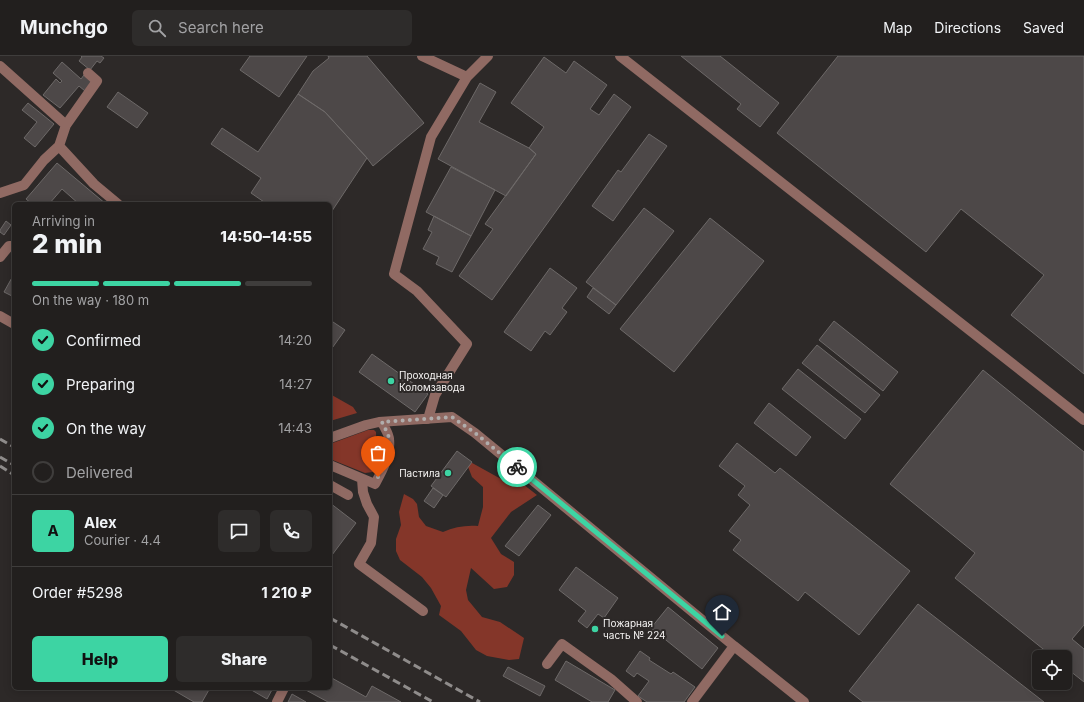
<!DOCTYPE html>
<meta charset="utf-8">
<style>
:root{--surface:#221f1e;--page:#2e2c2b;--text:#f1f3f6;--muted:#a2a2a4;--line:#3f3d3c;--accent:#3dd4a3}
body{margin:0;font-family:Inter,sans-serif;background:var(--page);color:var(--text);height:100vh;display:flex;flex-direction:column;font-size:15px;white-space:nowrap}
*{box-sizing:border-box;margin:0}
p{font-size:13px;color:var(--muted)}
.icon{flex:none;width:22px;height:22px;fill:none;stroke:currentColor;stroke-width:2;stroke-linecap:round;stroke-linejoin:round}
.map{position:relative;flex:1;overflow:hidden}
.details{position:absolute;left:12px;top:146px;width:320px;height:488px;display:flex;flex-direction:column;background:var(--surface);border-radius:6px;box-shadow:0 2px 10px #0003,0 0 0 1px var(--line)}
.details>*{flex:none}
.fabs{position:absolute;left:1032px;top:594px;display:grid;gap:8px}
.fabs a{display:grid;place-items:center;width:40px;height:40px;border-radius:6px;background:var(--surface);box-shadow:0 2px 10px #0003,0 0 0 1px var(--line);font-size:20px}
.pin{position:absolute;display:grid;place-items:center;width:34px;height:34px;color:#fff;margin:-41px -17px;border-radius:50% 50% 50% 0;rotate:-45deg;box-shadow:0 0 4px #0007}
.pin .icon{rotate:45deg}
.courier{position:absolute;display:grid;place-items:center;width:40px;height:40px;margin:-20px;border:3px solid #3dd4a3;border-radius:50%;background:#fff;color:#222;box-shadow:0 1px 5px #0007}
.overview em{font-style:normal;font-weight:800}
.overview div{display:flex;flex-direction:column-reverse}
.overview{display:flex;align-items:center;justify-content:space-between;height:68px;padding:0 20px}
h1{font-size:26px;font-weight:800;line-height:30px}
.bar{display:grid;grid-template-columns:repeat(4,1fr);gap:6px 4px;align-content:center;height:48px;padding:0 20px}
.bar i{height:5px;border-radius:3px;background:var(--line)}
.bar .selected{background:var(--accent)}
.bar p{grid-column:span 4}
.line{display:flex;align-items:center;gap:10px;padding:0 20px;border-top:1px solid var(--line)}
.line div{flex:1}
.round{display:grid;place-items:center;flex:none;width:42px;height:42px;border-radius:6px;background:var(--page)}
ol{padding:0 20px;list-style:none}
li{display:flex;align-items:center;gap:12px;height:44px}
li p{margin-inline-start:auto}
li .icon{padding:4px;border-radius:50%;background:var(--accent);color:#111;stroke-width:4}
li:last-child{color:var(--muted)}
li i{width:22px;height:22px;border:2px solid var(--line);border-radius:50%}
.cta{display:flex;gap:8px;margin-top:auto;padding:8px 20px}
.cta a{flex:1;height:46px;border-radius:6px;background:var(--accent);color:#111;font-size:16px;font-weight:800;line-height:46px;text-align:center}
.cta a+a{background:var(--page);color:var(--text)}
header{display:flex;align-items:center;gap:24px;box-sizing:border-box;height:56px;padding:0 20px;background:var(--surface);border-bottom:1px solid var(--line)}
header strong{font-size:19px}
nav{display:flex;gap:22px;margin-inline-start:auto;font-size:14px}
.search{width:280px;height:36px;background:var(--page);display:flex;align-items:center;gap:10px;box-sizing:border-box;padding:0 14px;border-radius:6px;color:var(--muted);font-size:15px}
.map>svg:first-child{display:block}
</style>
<header>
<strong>Munchgo</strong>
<div class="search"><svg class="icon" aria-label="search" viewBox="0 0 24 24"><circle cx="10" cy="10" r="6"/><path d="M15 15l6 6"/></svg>Search here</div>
<nav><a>Map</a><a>Directions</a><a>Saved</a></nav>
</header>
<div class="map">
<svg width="1084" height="646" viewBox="0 0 1084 646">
<rect width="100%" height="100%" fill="#2d2928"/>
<!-- forest -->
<path fill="#843629" d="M330,338L353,351L357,357L330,365Z
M368,374H374L376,376L377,413L373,416L365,417L330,403V388Z
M465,403L501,423L510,418L537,439L511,456L491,482L501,498L514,506V519L507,531L494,533L471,512L466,534L468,544L482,561L500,566L524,582L519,603L509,604L487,600L476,594L461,575L439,559L441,550L431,532L422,521L400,504L396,495V483L401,469L399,456L404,438L413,443L417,448L419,461L426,470L443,476C454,471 466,469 478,470L483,451V431L472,421Z"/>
<!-- building -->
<path fill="#4d4848" stroke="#6d6968" d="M81,0H101L104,2L100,7L97,5L90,14L79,5L82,1Z
M250,0H307L279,41L240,14Z
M328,0H367L424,67L373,110L367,102L325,56L298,38L313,15L329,2Z
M681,0H720L779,47L760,71L737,53L741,48Z
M838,0H1084V318L1011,259L1044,219L961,153L926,196L777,77Z
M544,1L566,17L574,5L607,29L590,53L599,59L614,38L631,51L492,244L459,220L493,173L485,168L536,98L529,92L544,71L511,47Z
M62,6L81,23L84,19L92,26L85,35L79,30L60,52L43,39L56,23L60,27L62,25L53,17Z
M480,27L496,36L479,66L529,92L536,98L506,140L438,103Z
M118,36L148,57L137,72L107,51Z
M298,38L325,56L367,102L330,158V148H267L251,137L261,122L211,88L222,72L258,96Z
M28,47L54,68L35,91L24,82L37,66L22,54Z
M649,78L667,90L613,165L592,150L618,114L621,116Z
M57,107L106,148H79L62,133L49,148H32L26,143Z
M451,111L495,134L471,180L426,156Z
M644,152L674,175L616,249L586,226Z
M434,160L471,180L452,216L436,208L439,201L423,193L432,176L428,174Z
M710,162L764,205L674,316L620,273Z
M6,165L11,169L4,179L0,176V174Z
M550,212L577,232L562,252L567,256L550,279L545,275L531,295L504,276Z
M14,218V241L4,236Z
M593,232L616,249L609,258L587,241Z
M330,264L345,274L330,295Z
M834,265L898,316L883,335L819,284Z
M817,289L880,339L865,357L802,307Z
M372,298L428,338L415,356L359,316Z
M798,313L861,363L845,383L782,333Z
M983,314L1084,396V569L1072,583L1084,593V626L1065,611V601H1053L955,522L975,497L890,428Z
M769,347L811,381L796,400L754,367Z
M737,387L775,417L780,412L910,515L859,579L805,536L798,545L733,494L741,484L729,475L750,449L738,439L745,430L719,410Z
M457,395L472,406L446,441L431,430Z
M433,432L443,439L434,452L424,445Z
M330,447L356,467L332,499L330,498Z
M538,449L551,459L519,500L505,490Z
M576,511L618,542L604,562L598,558L587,572L578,565L586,555L559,534Z
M918,548L1044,646H863L849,635Z
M668,551L718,592L702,613L651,572Z
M640,595L650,602L649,604L671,618L673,616L695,631L684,646H647L638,640L649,625L637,617L634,621L626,615Z
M566,605L615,634L608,646H592L555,624Z
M508,611L545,630L540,640L503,620Z
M330,621L366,641L372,630L401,646H328L304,633V632H330Z
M170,632H210L202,646H194Z
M248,632H273L267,643Z
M292,638L306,646H288Z"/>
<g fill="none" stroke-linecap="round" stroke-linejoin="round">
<!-- minor -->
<path stroke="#906a63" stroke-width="10" d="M422,0L467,21
M620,0L1084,364
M0,10L66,69
M59,90L66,69L97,25L88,17
M0,137L24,129L44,104L59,90L94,128L118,148
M0,201L9,190H14
M0,260L14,268
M428,363L435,339L467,288L417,235L394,218L431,81L467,21L488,0
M330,382L366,369L379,366L452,361L475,377L734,590L692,646
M330,409L375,428C382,415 391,399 389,383C389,378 384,371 382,366
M362,423L363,436L367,448L374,461L371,487L359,508L423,555
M330,429L348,439
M734,590L804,646
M547,608L562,588L611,623L637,646
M277,646L284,632"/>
<!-- rail -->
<path stroke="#8f8c8b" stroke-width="3" stroke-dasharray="8 4" stroke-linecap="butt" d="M0,383L14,391
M0,401L14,409
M0,410L14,419
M330,562L480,646
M330,589L433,646"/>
</g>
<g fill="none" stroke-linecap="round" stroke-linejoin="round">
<!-- done -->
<path stroke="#b0adac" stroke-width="4" stroke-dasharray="0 7.2" d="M378,421C384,410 390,396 389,384C389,378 384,371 382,366L452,361L475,377L517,411"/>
<!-- route -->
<path stroke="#3dd4a3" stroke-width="5" d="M517,411L722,580"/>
</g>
<!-- markers -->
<g fill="#3dd4a3" stroke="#2d2928" stroke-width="1.5">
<circle cx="391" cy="325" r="4"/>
<circle cx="448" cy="417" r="4"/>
<circle cx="595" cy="573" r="4"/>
</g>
<g text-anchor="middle" stroke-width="4" stroke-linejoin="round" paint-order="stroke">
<!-- poi labels -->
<g font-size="10" fill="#f6f4f3" stroke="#2d2928" text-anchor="start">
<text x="399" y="323">Проходная<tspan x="399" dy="12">Коломзавода</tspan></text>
<text x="440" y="421" text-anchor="end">Пастила</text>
<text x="603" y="571">Пожарная<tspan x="603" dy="12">часть № 224</tspan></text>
</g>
</g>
</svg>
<div class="fabs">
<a><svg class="icon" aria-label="locate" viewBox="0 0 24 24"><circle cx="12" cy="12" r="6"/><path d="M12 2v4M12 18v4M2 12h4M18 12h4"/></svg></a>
</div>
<div class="pin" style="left:378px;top:421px;background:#ea580c"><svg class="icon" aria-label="bag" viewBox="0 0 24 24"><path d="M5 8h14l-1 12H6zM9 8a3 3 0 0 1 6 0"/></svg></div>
<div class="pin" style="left:722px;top:580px;background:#1f2937"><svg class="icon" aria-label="home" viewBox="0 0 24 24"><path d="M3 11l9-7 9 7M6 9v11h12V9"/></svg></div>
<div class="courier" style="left:517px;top:411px"><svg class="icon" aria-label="bike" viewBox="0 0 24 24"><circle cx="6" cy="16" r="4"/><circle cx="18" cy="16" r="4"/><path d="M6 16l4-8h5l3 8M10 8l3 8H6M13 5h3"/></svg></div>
<section class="details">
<div class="overview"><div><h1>2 min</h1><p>Arriving in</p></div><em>14:50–14:55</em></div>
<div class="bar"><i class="selected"></i><i class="selected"></i><i class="selected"></i><i></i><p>On the way · 180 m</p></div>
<ol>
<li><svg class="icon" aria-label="check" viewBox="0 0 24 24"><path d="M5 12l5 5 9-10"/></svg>Confirmed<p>14:20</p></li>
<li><svg class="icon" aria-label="check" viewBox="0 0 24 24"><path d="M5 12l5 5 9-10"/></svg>Preparing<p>14:27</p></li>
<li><svg class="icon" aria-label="check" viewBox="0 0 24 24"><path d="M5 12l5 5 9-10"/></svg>On the way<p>14:43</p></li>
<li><i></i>Delivered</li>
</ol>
<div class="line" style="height:72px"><b class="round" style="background:var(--accent);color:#111">A</b><div><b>Alex</b><p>Courier · 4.4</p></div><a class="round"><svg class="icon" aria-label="chat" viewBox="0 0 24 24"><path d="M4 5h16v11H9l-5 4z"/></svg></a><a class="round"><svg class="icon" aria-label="phone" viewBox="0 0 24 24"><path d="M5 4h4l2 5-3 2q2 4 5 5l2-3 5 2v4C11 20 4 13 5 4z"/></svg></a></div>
<div class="line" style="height:52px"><div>Order #5298</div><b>1 210 ₽</b></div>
<div class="cta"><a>Help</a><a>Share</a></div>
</section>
</div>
